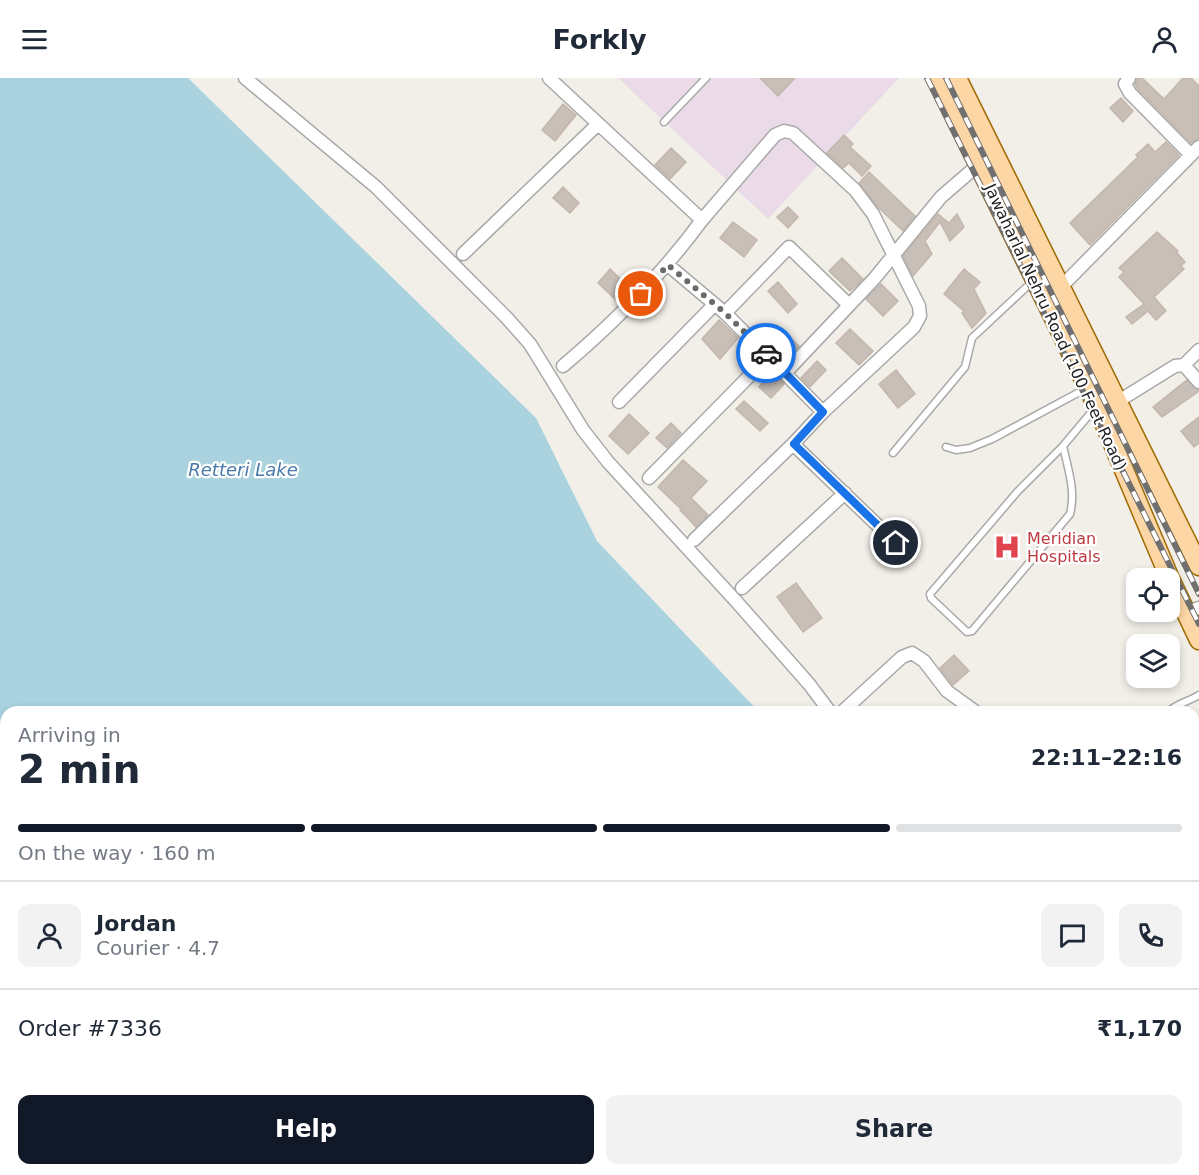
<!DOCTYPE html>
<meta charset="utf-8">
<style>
:root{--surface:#fff;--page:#f2f2f3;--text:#1f2937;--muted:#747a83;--line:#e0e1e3;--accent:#111827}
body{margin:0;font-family:"DejaVu Sans",sans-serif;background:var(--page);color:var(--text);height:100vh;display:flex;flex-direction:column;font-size:22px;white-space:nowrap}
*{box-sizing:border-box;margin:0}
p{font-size:20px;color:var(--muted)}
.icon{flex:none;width:33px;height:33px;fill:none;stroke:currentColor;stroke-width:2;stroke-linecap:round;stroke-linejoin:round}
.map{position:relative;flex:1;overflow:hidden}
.panel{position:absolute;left:0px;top:628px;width:1200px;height:470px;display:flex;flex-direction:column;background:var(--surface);border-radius:18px 18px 0 0;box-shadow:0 3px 9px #0003}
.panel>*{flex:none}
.buttons{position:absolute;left:1126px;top:490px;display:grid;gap:12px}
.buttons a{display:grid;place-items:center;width:54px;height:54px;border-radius:12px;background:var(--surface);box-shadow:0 3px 9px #0003;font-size:30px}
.pin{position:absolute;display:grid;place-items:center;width:51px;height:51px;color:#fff;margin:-26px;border:3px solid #fff;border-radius:50%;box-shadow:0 2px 6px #0007}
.courier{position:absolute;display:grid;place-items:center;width:60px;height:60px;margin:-30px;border:4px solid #1a73e8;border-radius:50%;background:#fff;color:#222;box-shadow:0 2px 8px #0007}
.head em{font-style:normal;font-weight:700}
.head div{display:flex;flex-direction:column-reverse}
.head{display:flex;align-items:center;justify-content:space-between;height:102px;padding:0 18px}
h1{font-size:39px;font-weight:700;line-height:45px}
.bar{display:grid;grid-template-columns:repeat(4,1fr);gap:9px 6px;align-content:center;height:72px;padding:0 18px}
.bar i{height:8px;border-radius:4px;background:var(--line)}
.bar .on{background:var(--accent)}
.bar p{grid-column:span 4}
.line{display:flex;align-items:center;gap:15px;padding:0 18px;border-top:2px solid var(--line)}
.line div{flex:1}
.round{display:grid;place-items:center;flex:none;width:63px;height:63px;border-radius:12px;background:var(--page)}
.primary-button{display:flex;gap:12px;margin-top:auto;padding:12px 18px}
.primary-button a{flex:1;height:69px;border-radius:12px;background:var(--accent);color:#fff;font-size:24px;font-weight:700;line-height:69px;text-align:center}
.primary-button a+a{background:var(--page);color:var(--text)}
header{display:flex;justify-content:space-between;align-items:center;height:78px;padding:0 18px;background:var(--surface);font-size:27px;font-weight:700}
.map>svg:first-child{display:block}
</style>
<header><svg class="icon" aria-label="menu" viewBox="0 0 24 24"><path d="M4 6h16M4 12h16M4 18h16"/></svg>Forkly<svg class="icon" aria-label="person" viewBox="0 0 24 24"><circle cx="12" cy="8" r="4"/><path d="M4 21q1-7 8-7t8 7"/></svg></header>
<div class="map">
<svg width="1199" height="1097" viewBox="0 0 1199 1097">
<rect width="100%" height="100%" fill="#f2efe9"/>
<!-- industrial -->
<path fill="#ebdbe8" d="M618,0H899L768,141Z"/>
<!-- water -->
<path fill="#aad3df" d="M0,0H188L536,340L597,463L759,634H6V826L0,829Z
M660,1092H1179L1183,1097H665Z"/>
<!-- building -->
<path fill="#c7bfb8" stroke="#c4b6ab" stroke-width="1.5" d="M760,0H795L778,18Z
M1137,0H1142L1164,21L1183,0H1191L1199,8V60L1191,65L1137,10L1135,6Z
M1121,20L1133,33L1123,44L1110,30Z
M563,26L576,37L555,63L542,52Z
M844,57L853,66L850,69L871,88L862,98L849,85L843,90L827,75Z
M1166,64L1179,77L1090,167L1070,145L1138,79L1136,77L1148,66L1155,74Z
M671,70L686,84L670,101L655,87Z
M869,94L915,138L903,153L878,129L859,105Z
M563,109L579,125L570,135L553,120Z
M788,129L798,139L788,150L777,139Z
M938,136L949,145L957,136L964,149L950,163L940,144L925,163L932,176L913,198L903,178Z
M733,144L757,162L744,179L720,160Z
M1157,154L1178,173L1177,175L1185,184L1181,188L1184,191L1154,219L1166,233L1156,242L1148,233L1132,246L1126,239L1144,226L1119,199L1124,194L1119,190Z
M842,180L863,201L850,213L829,193Z
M610,191L632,212L619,225L598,205Z
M964,191L980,204L974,211L986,235L972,250L962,235L964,233L944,216Z
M778,204L797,226L788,235L768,213Z
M881,206L898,223L883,238L866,221Z
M719,242L738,260L720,281L702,261Z
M776,247L799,268L785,283L763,262Z
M850,251L873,273L859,287L836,265Z
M817,283L826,292L810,309L801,300Z
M896,292L915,316L898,330L879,306Z
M772,294L784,306L771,320L759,309Z
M1187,302L1199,313L1162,339L1153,329Z
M744,323L768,345L760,353L736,331Z
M629,336L649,355L628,376L609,358Z
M1199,339V365L1194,369L1181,353Z
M671,345L681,355L667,370L656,360Z
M683,382L707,403L691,420L708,437L696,449L680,432L681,431L658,409Z
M796,505L822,540L803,554L777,519Z
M954,577L969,593L953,607L940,590Z"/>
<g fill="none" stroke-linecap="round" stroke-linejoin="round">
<defs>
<path id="lane" d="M664,44L706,0
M1063,368L1018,413L930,516L931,520L967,554L972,553L1070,436C1076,413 1068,391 1063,368L1094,331
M946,369L956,372L970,370L992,361L1087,310
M893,375L965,289L972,260L1034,202
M1168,634C1177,625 1188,624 1199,617"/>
<path id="street" d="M245,0L376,109L506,239L530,266L583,352L608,384L735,522L809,606L830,634
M549,0L702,142C661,198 616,243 563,288
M1129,0L1125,6L1130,15L1191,77
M702,142L775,57L784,53L793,55L855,112L873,136L919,228L920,238L914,249L823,334
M463,176L598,46
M668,187L725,235L823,334L793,366L694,462
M1060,210L1199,69
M725,235L789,169L848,226
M1199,272L1184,287L1199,304
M786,294L874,201L941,119L978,87
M619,324L714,227
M1117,324L1175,288L1184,287
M793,366L896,465
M649,400L769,278
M742,510L845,415
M1184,535L1199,530
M842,634L902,579L912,575L924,583L947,613L976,634
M1194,723L1199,711
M0,968L6,973
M1194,1005L1199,1010
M1194,1057L1199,1061
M0,1070L3,1067L6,1069
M34,1092L40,1097
M199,1092L204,1097
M310,1092L316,1097L320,1092
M355,1092L360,1097
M51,1097L55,1092
M158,1097L163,1092
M418,1097L423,1092
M608,1097L611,1093L615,1097"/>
<path id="primary" d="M936,0L1097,328L1170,501
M957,0L1199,488
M1170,501L1199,562"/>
</defs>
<!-- lane casing -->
<use href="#lane" stroke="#a9a9a9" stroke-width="9"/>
<!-- street casing -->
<use href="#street" stroke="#a9a9a9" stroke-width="15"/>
<!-- primary casing -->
<use href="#primary" stroke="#a06b00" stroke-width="21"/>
<!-- lane -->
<use href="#lane" stroke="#fff" stroke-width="6"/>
<!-- street -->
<use href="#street" stroke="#fff" stroke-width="12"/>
<!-- primary -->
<use href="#primary" stroke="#fcd6a4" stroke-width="18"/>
<defs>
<path id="rail" d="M927,0L1199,546
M946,0L1199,516"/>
</defs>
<!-- rail casing -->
<use href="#rail" stroke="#707070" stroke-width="6"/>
<!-- rail -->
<use href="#rail" stroke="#fff" stroke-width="4" stroke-dasharray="11" stroke-linecap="butt"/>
</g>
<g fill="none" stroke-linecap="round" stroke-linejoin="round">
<!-- done -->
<path stroke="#6b6a68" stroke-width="6" stroke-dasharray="0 10.8" d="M641,216L668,187L725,235L766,275"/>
<!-- route -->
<path stroke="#1a73e8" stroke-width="8" d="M766,275L823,334L794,366L896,465"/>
</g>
<!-- icons -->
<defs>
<symbol id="hospital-bare" viewBox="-9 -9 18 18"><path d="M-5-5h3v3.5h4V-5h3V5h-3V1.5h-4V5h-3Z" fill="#e0444e" stroke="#fff" stroke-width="2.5" paint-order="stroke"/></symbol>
</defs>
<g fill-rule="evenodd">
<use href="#hospital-bare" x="988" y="450" width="38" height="38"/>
</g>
<g text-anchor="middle" stroke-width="4.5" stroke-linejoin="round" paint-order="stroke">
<!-- street labels -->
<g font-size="16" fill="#222" stroke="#fff">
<text transform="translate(1056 249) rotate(65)" y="6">Jawaharlal Nehru Road (100 Feet Road)</text>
</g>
<!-- health labels -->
<g font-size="16" fill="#be3a42" stroke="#fff" text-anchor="start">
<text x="1027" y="466">Meridian<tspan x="1027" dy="18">Hospitals</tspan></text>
</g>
<!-- water labels -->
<g font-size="18" font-style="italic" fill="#4a7aab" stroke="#fff">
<text x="243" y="398">Retteri Lake</text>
</g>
</g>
</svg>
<div class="buttons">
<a><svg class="icon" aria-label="locate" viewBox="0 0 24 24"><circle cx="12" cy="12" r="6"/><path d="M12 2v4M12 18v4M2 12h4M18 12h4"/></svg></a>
<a><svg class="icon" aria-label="layers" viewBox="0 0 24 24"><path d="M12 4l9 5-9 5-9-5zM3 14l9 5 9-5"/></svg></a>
</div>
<div class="pin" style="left:641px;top:216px;background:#ea580c"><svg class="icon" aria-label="bag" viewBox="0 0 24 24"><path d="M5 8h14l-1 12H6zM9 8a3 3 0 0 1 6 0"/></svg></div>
<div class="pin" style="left:896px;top:465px;background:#1f2937"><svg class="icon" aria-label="home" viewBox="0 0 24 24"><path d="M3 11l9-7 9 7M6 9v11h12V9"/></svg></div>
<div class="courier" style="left:766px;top:275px"><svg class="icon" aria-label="car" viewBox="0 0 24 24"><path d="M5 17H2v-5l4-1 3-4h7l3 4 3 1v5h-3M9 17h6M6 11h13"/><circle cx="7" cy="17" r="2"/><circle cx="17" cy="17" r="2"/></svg></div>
<section class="panel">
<div class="head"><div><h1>2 min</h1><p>Arriving in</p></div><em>22:11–22:16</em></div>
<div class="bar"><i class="on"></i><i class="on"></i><i class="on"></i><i></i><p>On the way · 160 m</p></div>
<div class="line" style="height:108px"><a class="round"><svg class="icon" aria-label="person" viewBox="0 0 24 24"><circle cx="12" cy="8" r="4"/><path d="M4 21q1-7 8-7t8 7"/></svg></a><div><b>Jordan</b><p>Courier · 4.7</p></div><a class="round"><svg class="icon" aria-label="chat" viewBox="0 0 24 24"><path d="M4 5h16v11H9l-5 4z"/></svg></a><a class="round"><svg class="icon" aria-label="phone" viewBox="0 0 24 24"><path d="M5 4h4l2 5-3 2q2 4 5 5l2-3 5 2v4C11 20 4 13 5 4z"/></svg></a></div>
<div class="line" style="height:78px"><div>Order #7336</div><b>₹1,170</b></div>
<div class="primary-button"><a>Help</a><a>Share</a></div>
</section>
</div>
